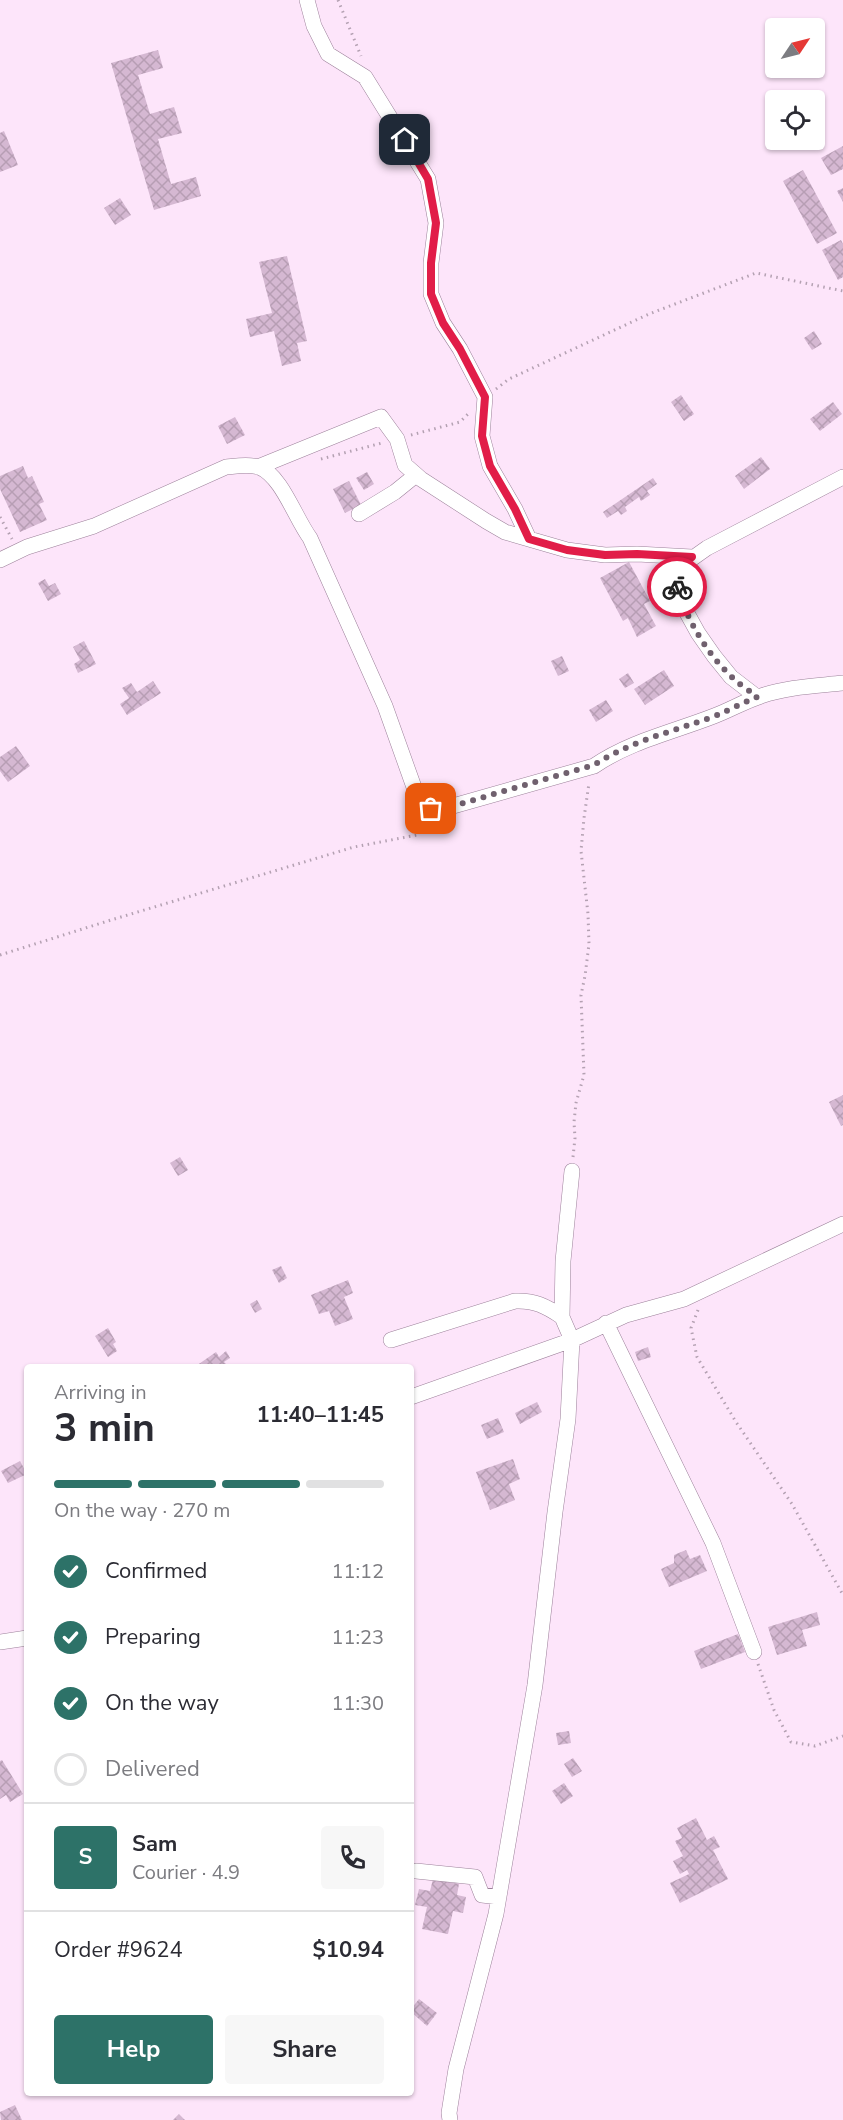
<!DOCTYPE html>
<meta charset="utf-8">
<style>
:root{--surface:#fff;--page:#f7f7f7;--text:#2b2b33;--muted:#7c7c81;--line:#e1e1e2;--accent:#2d7268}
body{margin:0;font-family:"Nunito Sans",sans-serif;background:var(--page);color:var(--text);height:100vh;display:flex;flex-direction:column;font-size:22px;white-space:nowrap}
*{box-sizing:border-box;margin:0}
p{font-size:20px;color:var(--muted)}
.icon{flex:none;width:33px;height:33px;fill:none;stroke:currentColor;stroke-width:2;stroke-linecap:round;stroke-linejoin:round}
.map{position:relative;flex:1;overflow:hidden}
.sheet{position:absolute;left:24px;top:1364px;width:390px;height:732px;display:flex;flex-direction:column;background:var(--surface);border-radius:6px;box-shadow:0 2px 4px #0004}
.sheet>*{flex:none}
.needle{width:39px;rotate:55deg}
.controls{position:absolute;left:765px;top:18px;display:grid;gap:12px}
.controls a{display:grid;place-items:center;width:60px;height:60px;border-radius:6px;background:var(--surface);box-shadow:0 2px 4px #0004;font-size:30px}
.pin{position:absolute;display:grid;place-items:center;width:51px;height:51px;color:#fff;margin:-26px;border-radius:12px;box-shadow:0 3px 9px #0006}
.courier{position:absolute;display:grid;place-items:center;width:60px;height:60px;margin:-30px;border:4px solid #e11d48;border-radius:50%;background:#fff;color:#222;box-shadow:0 2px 8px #0007}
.headline em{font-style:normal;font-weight:700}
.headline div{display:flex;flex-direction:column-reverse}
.headline{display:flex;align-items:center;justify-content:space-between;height:102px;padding:0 30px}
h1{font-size:39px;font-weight:700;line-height:45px}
.bar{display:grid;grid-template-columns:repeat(4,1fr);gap:9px 6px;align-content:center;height:72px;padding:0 30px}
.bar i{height:8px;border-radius:4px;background:var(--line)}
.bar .current{background:var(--accent)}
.bar p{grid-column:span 4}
.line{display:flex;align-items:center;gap:15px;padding:0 30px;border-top:2px solid var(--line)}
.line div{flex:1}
.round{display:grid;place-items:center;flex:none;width:63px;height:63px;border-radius:6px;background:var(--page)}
ol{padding:0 30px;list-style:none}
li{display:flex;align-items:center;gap:18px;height:66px}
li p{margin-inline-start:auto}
li .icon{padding:6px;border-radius:50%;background:var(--accent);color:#fff;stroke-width:4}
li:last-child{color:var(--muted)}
li i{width:33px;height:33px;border:3px solid var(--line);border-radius:50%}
.cta{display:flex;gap:12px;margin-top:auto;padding:12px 30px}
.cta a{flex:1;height:69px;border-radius:6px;background:var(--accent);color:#fff;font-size:24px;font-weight:700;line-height:69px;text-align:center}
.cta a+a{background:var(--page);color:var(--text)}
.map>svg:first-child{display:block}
</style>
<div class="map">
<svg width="843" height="2120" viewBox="0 0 843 2120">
<defs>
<pattern id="building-cross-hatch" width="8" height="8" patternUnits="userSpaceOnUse" patternTransform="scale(1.5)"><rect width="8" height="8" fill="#d5b8d2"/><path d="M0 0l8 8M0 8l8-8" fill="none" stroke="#b79eb4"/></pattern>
</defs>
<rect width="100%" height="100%" fill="#fde5fa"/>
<!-- building -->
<path fill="url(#building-cross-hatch)" d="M158,50L163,68L138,75L150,114L174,107L182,133L158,139L171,184L196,177L201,196L154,210L111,63Z
M4,131L18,165L0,172V133Z
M843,146V169L831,175L821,158Z
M803,170L837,233L817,244L783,181Z
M843,188V202L837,191Z
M120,198L131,215L115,225L104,208Z
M841,240L843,244V277L838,280L822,250Z
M287,256L307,341L297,343L301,361L282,366L274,331L250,337L246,319L272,313L259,262Z
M814,331L822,344L812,350L804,338Z
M681,395L694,414L684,421L671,402Z
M833,402L842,414L820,431L810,419Z
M235,417L245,435L227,444L218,426Z
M761,457L770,469L744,489L735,476Z
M23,466L28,478L32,476L44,502L39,504L47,520L20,532L0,489V476Z
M367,472L374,484L364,490L356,478Z
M653,478L657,484L647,491L650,495L641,501L639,497L625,507L627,511L621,515L618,511L607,518L603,512Z
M349,481L361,505L345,513L333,489Z
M629,562L650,601L644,604L656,626L637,637L628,618L623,621L600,578Z
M45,579L49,586L55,583L61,594L48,601L38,583Z
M84,641L96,664L78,673L74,664L80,660L73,647Z
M562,656L569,671L558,676L551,661Z
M664,670L674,686L645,705L634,689Z
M628,673L634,683L625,688L619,679Z
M153,681L161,693L127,715L120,704L129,698L122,688L131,683L137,692Z
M606,700L613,711L596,722L589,710Z
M16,746L30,766L8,782L0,771V757Z
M843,1095V1125L841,1126L829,1102Z
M180,1157L188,1170L178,1176L170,1163Z
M281,1266L287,1278L279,1283L272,1270Z
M348,1280L353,1293L344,1297L353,1319L335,1326L329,1311L319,1314L311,1295Z
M257,1300L262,1309L255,1313L250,1304Z
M108,1328L116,1342L113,1344L117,1351L108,1357L95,1336Z
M648,1347L651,1357L638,1361L635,1352Z
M226,1351L230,1358L224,1362L228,1366H196L216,1352L219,1357Z
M537,1402L542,1412L520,1424L515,1413Z
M498,1418L504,1432L487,1439L481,1425Z
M513,1459L520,1479L509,1484L515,1500L490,1510L476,1472Z
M20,1461L27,1474L8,1483L1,1471Z
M686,1550L690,1559L700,1555L707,1571L669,1587L661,1569L674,1563V1555Z
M817,1612L820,1625L802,1630L807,1646L777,1655L768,1627Z
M738,1634L745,1652L701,1669L694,1651Z
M569,1731L571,1743L558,1745L556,1733Z
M573,1758L582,1771L572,1777L564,1764Z
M2,1760L23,1794L10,1802L6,1795L0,1799V1761Z
M564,1783L573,1796L561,1804L552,1791Z
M696,1818L707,1840L714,1836L720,1847L713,1850L728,1879L680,1903L670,1883L689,1874L687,1870L680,1874L673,1861L683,1856L675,1841L682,1838L677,1828Z
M433,1879L459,1884L457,1895L466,1897L463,1913L453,1911L448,1934L422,1929L427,1907L415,1905L419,1889L430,1891Z
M419,1999L437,2013L427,2026L411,2012V2009Z
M15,2105L22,2120H1L0,2112Z
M179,2114L185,2120H173Z"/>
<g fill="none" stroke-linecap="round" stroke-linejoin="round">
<defs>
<path id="minor" d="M307,0L314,26L328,54L365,77L428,179L436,223L431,263V294L443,323L460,349L485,397L482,436L490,466L515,509L529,539L567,550L605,555L637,554L692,557
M258,467L381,417L397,439L405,465L421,479L486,521L505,532L529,539
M359,514L395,492L416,475
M0,560L27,547L94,526L226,467C237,466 248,464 259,467C282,476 295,518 310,538L385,706L415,790L421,800L431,809L446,808L594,766C631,741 673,732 714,716C730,710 745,701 761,696C787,687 815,686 843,683
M757,697L731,677L714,656L698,633L682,604L676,587L677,574L683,565L707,548L843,477
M606,1323L713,1543L754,1652
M391,1340L515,1301C534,1300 546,1306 562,1317
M411,1397L572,1340L626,1315L684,1299L843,1224
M0,1642L27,1638
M416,1871L475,1877L482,1895L499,1897
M450,2120L449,2113L456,2069L496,1914L535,1685L555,1512L568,1419L572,1340L562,1317L563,1261L572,1171"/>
</defs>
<!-- minor casing -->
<use href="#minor" stroke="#9c819a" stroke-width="16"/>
<!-- path -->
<path stroke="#b4a1b2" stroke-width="3" stroke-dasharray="1.5 4.5" stroke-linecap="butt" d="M338,0L361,56
M496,389L509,379L649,314L756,273L843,291
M411,435L460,422L468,414
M321,459L382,443
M0,517L12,539
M0,955L111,920L354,847L417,835L423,822
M573,1157L575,1138L574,1122L576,1103L584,1075L581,995L585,976L589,944L588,914L581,851L584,818L589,783
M698,1310L691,1328L697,1357L736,1422L792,1504L843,1595
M758,1664L774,1710L791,1742L815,1746L843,1736"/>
<!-- minor -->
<use href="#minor" stroke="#fff" stroke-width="15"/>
</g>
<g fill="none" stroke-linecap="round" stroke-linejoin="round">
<!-- done -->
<path stroke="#70606e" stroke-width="6" stroke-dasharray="0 10.8" d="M431,809L446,808L594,765C633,740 672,732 715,716C729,710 743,703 757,697C749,690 738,684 731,676C706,653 687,619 677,587"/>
<!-- route -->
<path stroke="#e11d48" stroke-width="8" d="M405,140L428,179L436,223L431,263V294L443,323L460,349L485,397L482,436L490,466L515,509L529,539L567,550L605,555L637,554L692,557C681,566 677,572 677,587"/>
</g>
</svg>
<div class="controls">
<a><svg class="needle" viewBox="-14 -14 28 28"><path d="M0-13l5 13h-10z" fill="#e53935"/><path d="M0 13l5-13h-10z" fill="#7c7c81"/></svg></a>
<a><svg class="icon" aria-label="locate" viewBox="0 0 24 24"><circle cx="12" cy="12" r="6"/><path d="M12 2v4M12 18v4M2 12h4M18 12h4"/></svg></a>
</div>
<div class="pin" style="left:431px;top:809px;background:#ea580c"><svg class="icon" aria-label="bag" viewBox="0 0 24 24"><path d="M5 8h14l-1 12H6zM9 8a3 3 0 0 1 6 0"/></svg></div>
<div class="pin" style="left:405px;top:140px;background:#1f2937"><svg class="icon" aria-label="home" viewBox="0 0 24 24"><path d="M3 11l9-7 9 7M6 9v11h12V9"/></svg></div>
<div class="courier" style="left:677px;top:587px"><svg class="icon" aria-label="bike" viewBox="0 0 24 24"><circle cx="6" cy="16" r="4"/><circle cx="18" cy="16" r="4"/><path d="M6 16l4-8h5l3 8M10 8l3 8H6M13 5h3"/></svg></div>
<section class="sheet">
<div class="headline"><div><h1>3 min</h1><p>Arriving in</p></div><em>11:40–11:45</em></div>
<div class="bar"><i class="current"></i><i class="current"></i><i class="current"></i><i></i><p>On the way · 270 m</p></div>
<ol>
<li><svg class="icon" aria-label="check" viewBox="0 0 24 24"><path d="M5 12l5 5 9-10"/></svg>Confirmed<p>11:12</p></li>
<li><svg class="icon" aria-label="check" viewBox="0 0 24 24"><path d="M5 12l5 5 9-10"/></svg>Preparing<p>11:23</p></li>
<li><svg class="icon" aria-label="check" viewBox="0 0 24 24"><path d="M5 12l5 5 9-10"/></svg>On the way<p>11:30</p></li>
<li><i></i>Delivered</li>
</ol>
<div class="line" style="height:108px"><b class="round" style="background:var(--accent);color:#fff">S</b><div><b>Sam</b><p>Courier · 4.9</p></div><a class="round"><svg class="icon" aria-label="phone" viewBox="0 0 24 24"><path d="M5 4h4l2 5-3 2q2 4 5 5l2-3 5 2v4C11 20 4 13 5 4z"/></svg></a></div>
<div class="line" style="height:78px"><div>Order #9624</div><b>$10.94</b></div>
<div class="cta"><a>Help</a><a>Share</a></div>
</section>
</div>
